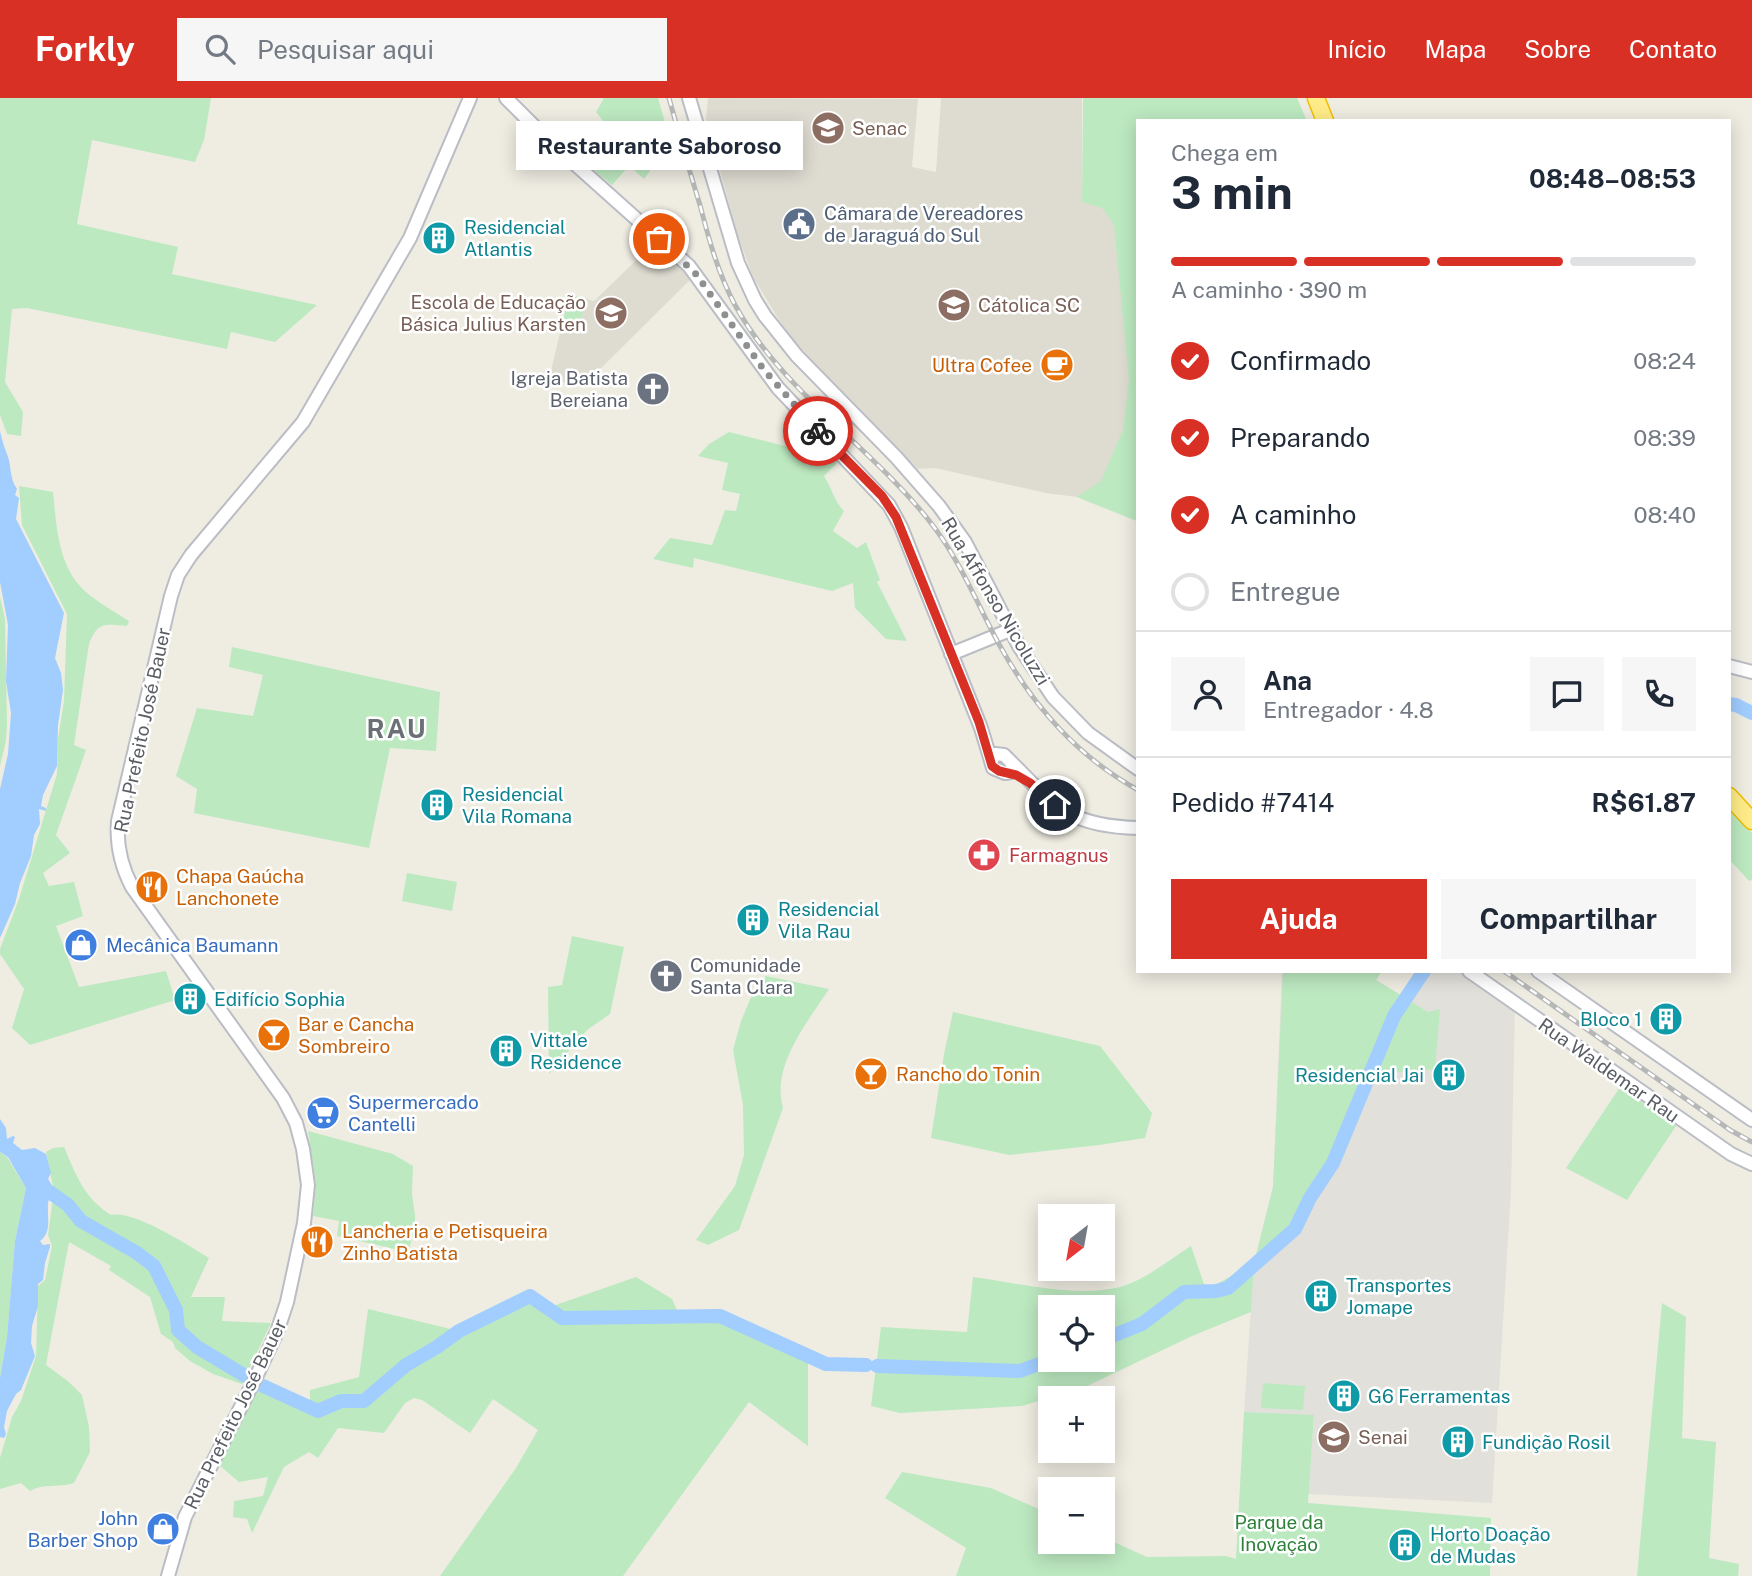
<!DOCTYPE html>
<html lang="pt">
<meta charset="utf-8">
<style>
:root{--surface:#fff;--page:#f6f6f7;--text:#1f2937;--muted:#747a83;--line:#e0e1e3;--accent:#d93025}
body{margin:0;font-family:"Public Sans",sans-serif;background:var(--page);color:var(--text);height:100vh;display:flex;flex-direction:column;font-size:26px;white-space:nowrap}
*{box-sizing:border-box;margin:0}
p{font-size:23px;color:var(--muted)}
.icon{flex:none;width:38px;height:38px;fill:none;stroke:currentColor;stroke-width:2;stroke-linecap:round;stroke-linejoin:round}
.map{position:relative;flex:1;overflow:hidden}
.details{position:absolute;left:1136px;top:21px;width:595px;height:854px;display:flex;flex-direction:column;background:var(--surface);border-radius:0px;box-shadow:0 4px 18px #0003}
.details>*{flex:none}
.needle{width:46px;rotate:211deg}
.tools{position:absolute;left:1038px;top:1106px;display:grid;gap:14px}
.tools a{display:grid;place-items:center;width:77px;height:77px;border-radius:0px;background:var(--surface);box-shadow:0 4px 18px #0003;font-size:35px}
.pin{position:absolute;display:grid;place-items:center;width:60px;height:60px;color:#fff;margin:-30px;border:4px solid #fff;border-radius:50%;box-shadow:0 2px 7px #0007}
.courier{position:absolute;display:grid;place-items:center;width:70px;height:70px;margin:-35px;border:5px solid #d93025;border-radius:50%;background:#fff;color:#222;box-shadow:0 2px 9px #0007}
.bubble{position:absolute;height:49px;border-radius:0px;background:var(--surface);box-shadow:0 4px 18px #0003;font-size:23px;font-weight:700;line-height:49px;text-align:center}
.head em{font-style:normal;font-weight:700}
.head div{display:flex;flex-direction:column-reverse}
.head{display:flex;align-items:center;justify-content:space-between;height:119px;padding:0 35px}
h1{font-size:46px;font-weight:700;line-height:52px}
.bar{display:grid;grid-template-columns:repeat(4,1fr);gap:10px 7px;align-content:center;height:84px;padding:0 35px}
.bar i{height:9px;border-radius:5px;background:var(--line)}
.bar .on{background:var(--accent)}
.bar p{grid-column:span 4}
.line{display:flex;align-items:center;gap:18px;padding:0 35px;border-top:2px solid var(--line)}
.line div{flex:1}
.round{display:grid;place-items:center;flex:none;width:74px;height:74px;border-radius:0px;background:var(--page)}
ol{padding:0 35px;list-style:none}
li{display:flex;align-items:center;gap:21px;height:77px}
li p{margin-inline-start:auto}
li .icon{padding:7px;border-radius:50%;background:var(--accent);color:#fff;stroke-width:4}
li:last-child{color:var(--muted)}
li i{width:38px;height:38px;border:4px solid var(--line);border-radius:50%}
.action{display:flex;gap:14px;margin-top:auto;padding:14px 35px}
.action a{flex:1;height:80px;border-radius:0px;background:var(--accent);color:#fff;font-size:28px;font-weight:700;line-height:80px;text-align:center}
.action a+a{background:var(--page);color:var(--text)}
header{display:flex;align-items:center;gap:42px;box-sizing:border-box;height:98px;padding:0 35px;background:var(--accent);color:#fff}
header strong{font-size:33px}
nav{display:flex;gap:38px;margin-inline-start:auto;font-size:24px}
.search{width:490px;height:63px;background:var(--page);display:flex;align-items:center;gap:18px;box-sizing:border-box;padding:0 24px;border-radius:0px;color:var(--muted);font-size:26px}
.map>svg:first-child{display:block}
</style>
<header>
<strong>Forkly</strong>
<div class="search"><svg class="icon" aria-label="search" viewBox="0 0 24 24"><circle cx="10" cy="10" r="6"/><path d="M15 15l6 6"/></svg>Pesquisar aqui</div>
<nav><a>Início</a><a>Mapa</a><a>Sobre</a><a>Contato</a></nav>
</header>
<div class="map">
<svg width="1752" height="1478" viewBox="0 0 1752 1478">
<rect width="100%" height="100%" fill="#efede2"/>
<!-- industrial -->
<path fill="#e2e0da" d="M1282,873H1382L1376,882L1406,900L1420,873H1469L1515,906L1511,1094L1492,1405L1308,1396L1314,1318L1244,1314L1254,1165L1273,1089Z"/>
<!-- education -->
<path fill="#dedcd1" d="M708,0L918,1L912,69L936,74L941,0H1082V103L1137,115V423L1077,399L1046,395L935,370L918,371L855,310L787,235L753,179L737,135L706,21Z
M653,146L691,181L582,289L549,281L569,197L594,203Z"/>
<!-- green -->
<path fill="#bce9c0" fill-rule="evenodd" d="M0,0H211L204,42L195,64L92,42L77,126L178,149L172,176L317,207L275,244L231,234L227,251L27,210L12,211L5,284L23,314L21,338L7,336L0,317Z
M604,0H658L671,45L644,81L629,68L612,87L587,66L606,41L596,32L603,23L596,14Z
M1083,0H1297L1307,23H1138L1137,423L1077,399L1101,383L1123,332L1129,282L1114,127L1102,110L1082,104Z
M569,197L588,201L577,231L562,227Z
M801,328L837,365L824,378C832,390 834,403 844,413L833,433L857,450L866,444L880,482L877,484L907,543L886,541L855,510L853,485L832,493L694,460L693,470L653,461L670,440L712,447L725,412L736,413L740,396L722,392L728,365L698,358L709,346L729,334L789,349Z
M19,388L53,394C57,432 58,474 92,499C104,508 117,515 129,523L127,528C105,526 98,523 89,546L74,647L86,652L56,737L70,755L43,775L49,788L74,784L83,818L56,828L79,889L166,873L175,902L30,947L12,930L24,891L0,856V851L19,801L57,676L58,641L64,603L67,516L22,427Z
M0,499L5,521L7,627L6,643L0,668Z
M232,549L440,594L436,653L390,650L369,750L194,715L197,691L176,678L197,610L253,618L263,577L229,569Z
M1729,710L1752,735V782L1749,783L1729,761Z
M407,775L457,784L452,813L402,803Z
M572,838L624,849L610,916L587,932L549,976L548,889L562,887Z
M1283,873H1382L1376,882L1428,914L1440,911L1435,971L1370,976L1333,1065L1310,1099L1295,1131L1254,1165L1251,1214L1192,1238L1083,1290L1022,1308L900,1315L871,1308L881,1229L967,1234L973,1179C1018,1185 1075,1200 1120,1189C1145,1182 1169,1162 1191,1148L1205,1189L1217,1186L1254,1165L1273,1089ZM1102,1209V1262H1050V1209Z
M766,878L829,891C807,925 771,968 783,1010L739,1132L708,1147L696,1142L735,1088L744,1057L743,1007L733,952L741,923L752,897Z
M953,914L1100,948L1152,1015L1145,1040L1099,1047L1009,1057L931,1040L944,956Z
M1620,989L1676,1028L1627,1102L1566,1070Z
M308,1033L393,1056L413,1068L412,1096L415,1117V1131L408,1154L337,1138L339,1123L313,1118L316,1085Z
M64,1049C76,1077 84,1100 111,1117C134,1112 188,1147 209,1160L191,1199H225L222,1223L271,1225L242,1286L213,1276L190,1263L175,1250L173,1244L161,1236L150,1199L109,1172L111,1168L69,1144L46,1267L69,1284L82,1297L89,1329L90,1354L74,1385C60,1390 44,1385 30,1393L21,1385L0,1391V1360L12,1319L21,1303L36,1258L38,1188L45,1182L52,1148L48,1137L54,1093L46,1054L53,1050Z
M0,1054L7,1059L26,1090L15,1143L7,1239L0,1280Z
M636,1179L672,1201L680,1219L720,1218L808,1258V1348L749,1304L623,1478H440L516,1370L538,1332L493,1301L470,1335L422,1302L414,1300L405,1305L384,1335L338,1330L318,1360L309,1354L284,1369L252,1435L247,1421L233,1419L234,1403L263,1398L268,1379L239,1384L219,1367L261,1287L310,1308V1292L359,1279L368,1211L459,1233L530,1198L547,1210Z
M1662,1205L1686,1219L1682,1340L1716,1344L1709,1460L1739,1466L1738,1478H1637Z
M1263,1285L1305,1288L1303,1312L1261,1310Z
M1244,1314L1314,1317L1308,1405L1491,1420L1490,1478H956L966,1450L885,1400L902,1374L991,1390L1050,1416V1444H1102L1103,1439L1147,1459L1226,1458L1236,1461Z"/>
<!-- water -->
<path fill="#a1cdff" d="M0,333C2,342 4,348 7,356C12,368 9,380 17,391L15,397L19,400L16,421L64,515L55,560L61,575L63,592L58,627L57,668L43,697L41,708L46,710V713L39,711L40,726L34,737L31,758L20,785L15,806L0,840V691L8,656L11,615L6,583L8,527L0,484Z
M0,1021L6,1030L7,1041L13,1038L15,1039L13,1045L22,1052L35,1050L46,1056L51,1075L48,1081L53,1089C52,1094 49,1100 48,1105C47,1120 52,1134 40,1143L43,1147L50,1146V1149L45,1165L43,1182L38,1186V1208L32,1228L31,1245L35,1258L21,1292L16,1296L7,1313L4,1329L6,1336L4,1340L0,1339V1351V1280L7,1239L15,1143L26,1090L8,1059L0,1054Z"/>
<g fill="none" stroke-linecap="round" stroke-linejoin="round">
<!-- river -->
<path stroke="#a1cdff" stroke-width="14" d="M1729,606L1736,607L1752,615
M41,1088L68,1107L81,1123L137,1155L154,1168L176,1212L178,1232L197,1249L247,1279
M1102,1242L1142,1226L1184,1194L1216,1193L1228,1190L1295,1131L1310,1100L1333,1065L1394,918L1424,873
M877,1268L1020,1273L1050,1262
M261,1287L318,1313L341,1303H364L406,1267L437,1249L459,1233L530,1198L562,1220L720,1218L826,1266L866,1267"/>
<defs>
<path id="secondary" d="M506,0L547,41L689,168L778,290L889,407L901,429L981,630L991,663
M689,0L738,165L755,202L765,218L797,258L896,359L939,408L965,444L1019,548L1053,599L1088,635L1138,671
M951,556L1010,532
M1729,568L1752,574
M1013,667L1011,674L1005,675L993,670L991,663L995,656L1004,657C1053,705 1064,728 1138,730
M1469,873L1731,1056L1752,1066
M1538,873L1752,1022
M168,1478L185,1419L255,1281L277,1234L287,1204L304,1125L308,1087L303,1051L296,1025L283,1000L132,789C121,768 116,748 118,723L171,498L178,477L191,457L303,324L410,140L470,0"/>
<path id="highway" d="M1316,0L1325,23
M1729,698L1752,723"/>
</defs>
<!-- secondary casing -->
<use href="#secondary" stroke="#bbbdc5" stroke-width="16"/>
<!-- highway casing -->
<use href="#highway" stroke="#f0bd00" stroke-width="19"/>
<!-- secondary -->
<use href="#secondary" stroke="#fff" stroke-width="12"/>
<!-- highway -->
<use href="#highway" stroke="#ffec88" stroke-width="16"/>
<defs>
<path id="rail" d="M669,0C679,36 689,72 700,107C709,142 718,175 735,207C781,291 867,346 927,420C959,459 976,504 1000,548C1034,609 1077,658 1138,692
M1504,873L1730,1032L1752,1044"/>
</defs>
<!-- rail casing -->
<use href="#rail" stroke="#b6b7b7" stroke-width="5"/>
<!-- rail -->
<use href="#rail" stroke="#fff" stroke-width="2.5" stroke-dasharray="8" stroke-linecap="butt"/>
</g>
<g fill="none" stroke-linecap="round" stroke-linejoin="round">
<!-- done -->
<path stroke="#8e9090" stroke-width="7" stroke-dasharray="0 12.6" d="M659,141L696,176L764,272L818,333"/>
<!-- route -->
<path stroke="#d93025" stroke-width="9" d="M818,333L882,398L896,419L979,624L992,668L999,673L1016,677L1030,685L1055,707"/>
</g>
<!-- icons -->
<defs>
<symbol id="university-disc" viewBox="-11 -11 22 22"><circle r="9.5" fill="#8d6e63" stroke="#fff"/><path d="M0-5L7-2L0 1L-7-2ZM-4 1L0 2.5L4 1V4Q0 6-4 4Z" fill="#fff"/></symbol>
<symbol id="civic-disc" viewBox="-11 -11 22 22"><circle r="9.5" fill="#5c6f8a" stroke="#fff"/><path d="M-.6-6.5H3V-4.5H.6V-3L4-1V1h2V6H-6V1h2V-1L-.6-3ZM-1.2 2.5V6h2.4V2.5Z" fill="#fff"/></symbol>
<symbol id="building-disc" viewBox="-11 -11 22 22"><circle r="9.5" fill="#0f9aa8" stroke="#fff"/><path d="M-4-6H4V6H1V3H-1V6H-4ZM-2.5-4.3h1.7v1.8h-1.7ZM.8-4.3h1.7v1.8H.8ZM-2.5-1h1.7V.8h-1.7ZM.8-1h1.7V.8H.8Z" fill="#fff"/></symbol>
<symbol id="school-disc" viewBox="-11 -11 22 22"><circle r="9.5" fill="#8d6e63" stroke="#fff"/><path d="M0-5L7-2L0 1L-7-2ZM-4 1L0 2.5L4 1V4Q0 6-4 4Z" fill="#fff"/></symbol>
<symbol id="cafe-disc" viewBox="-11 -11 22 22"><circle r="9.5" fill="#e8710a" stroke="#fff"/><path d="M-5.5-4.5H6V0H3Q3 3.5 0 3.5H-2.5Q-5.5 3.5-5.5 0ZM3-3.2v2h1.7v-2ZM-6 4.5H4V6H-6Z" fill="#fff"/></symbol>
<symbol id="church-disc" viewBox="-11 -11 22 22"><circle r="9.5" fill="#6b7280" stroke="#fff"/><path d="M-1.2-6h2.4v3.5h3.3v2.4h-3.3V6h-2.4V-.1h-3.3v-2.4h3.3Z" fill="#fff"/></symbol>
<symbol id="pharmacy-disc" viewBox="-11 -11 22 22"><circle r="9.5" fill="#e0444e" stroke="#fff"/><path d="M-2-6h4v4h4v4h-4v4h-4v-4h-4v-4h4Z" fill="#fff"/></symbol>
<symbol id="restaurant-disc" viewBox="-11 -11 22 22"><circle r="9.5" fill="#e8710a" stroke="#fff"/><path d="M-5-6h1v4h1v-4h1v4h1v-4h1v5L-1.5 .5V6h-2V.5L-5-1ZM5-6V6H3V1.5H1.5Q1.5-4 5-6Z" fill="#fff"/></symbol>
<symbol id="shop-disc" viewBox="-11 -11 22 22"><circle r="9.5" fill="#3f7fe0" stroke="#fff"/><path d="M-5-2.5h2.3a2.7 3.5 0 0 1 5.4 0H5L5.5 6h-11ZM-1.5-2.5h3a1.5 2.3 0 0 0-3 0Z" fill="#fff"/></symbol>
<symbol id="bar-disc" viewBox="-11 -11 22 22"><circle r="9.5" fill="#e8710a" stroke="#fff"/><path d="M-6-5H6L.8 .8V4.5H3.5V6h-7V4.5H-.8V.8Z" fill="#fff"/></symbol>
<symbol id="supermarket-disc" viewBox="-11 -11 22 22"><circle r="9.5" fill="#3f7fe0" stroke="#fff"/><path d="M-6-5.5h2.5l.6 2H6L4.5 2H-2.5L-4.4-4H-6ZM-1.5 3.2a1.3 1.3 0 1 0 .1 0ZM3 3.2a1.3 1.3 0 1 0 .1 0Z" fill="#fff"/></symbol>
</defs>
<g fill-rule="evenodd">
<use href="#university-disc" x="809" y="11" width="38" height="38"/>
<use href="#civic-disc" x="780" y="107" width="38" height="38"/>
<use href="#building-disc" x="420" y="121" width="38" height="38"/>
<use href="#university-disc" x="935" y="188" width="38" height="38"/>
<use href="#school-disc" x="592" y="196" width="38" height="38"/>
<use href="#cafe-disc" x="1038" y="248" width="38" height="38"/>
<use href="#church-disc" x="634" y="272" width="38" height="38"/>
<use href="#building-disc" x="418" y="688" width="38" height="38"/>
<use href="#pharmacy-disc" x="965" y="738" width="38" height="38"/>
<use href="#restaurant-disc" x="133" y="770" width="38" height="38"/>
<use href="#building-disc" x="734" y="803" width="38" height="38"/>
<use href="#shop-disc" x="62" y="828" width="38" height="38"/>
<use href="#church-disc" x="647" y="859" width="38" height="38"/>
<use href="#building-disc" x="171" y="882" width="38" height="38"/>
<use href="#building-disc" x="1647" y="902" width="38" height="38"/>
<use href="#bar-disc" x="255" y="918" width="38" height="38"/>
<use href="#building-disc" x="487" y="934" width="38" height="38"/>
<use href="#bar-disc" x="852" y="957" width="38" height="38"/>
<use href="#building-disc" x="1430" y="958" width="38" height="38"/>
<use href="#supermarket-disc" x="304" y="996" width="38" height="38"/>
<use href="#restaurant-disc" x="298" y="1125" width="38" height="38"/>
<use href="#building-disc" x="1302" y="1179" width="38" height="38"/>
<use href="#building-disc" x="1325" y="1279" width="38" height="38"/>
<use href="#school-disc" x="1315" y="1320" width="38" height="38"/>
<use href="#building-disc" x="1439" y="1325" width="38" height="38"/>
<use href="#shop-disc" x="144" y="1412" width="38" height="38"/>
<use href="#building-disc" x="1386" y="1428" width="38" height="38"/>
</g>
<g text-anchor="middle" stroke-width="5" stroke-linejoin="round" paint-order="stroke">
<!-- education labels -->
<g font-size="19" fill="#785e54" stroke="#fff" text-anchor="start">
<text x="852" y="37">Senac</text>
<text x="586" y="211" text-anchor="end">Escola de Educação<tspan x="586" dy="22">Básica Julius Karsten</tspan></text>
<text x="978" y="214">Cátolica SC</text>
<text x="1358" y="1346">Senai</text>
</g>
<!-- service labels -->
<g font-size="19" fill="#4e5e75" stroke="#fff" text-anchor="start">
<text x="824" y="122">Câmara de Vereadores<tspan x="824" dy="22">de Jaraguá do Sul</tspan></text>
</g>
<!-- culture labels -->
<g font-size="19" fill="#0d838f" stroke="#fff" text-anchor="start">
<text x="464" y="136">Residencial<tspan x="464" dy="22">Atlantis</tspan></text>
<text x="462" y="703">Residencial<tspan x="462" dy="22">Vila Romana</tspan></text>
<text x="778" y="818">Residencial<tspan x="778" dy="22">Vila Rau</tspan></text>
<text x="214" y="908">Edifício Sophia</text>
<text x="1642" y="928" text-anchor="end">Bloco 1</text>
<text x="530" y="949">Vittale<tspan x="530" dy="22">Residence</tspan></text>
<text x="1424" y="984" text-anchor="end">Residencial Jai</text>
<text x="1346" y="1194">Transportes<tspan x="1346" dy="22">Jomape</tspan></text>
<text x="1368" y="1305">G6 Ferramentas</text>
<text x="1482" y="1351">Fundição Rosil</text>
<text x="1430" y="1443">Horto Doação<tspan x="1430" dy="22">de Mudas</tspan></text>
</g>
<!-- food labels -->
<g font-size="19" fill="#c56008" stroke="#fff" text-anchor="start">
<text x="1032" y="274" text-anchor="end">Ultra Cofee</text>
<text x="176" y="785">Chapa Gaúcha<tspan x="176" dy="22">Lanchonete</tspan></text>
<text x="298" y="933">Bar e Cancha<tspan x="298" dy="22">Sombreiro</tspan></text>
<text x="896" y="983">Rancho do Tonin</text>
<text x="342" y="1140">Lancheria e Petisqueira<tspan x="342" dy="22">Zinho Batista</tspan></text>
</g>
<!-- worship labels -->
<g font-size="19" fill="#5b616d" stroke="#fff" text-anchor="end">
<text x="628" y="287">Igreja Batista<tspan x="628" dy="22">Bereiana</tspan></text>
<text x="690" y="874" text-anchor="start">Comunidade<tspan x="690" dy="22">Santa Clara</tspan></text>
</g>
<!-- street labels -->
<g font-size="19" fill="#5a5e64" stroke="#fff">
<text transform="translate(996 503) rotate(59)" y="7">Rua Affonso Nicoluzzi</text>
<text transform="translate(142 632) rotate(-78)" y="7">Rua Prefeito José Bauer</text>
<text transform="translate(1609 972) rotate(35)" y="7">Rua Waldemar Rau</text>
<text transform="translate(235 1316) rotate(-64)" y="7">Rua Prefeito José Bauer</text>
</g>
<!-- health labels -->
<g font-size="19" fill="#be3a42" stroke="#fff" text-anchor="start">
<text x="1009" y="764">Farmagnus</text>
</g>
<!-- shop labels -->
<g font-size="19" fill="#366cbe" stroke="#fff" text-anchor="start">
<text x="106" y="854">Mecânica Baumann</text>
<text x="348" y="1011">Supermercado<tspan x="348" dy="22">Cantelli</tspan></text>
<text x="138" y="1427" text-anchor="end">John<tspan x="138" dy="22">Barber Shop</tspan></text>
</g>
<!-- park labels -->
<g font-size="19" fill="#2c8239" stroke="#fff">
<text x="1279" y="1431">Parque da<tspan x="1279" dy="22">Inovação</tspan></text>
</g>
<!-- district labels -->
<g font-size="26" font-weight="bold" letter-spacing="2" fill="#6b7076" stroke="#fff">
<text x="397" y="640">RAU</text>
</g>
</g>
</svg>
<div class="tools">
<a><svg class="needle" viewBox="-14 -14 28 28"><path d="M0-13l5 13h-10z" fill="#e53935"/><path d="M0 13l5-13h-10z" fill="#747a83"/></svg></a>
<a><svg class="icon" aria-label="locate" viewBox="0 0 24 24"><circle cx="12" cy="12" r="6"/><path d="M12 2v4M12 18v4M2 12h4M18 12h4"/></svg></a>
<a>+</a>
<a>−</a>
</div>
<div class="pin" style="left:659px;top:141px;background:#ea580c"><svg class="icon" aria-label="bag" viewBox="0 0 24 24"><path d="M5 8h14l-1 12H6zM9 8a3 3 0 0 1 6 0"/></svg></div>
<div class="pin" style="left:1055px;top:707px;background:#1f2937"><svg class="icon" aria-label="home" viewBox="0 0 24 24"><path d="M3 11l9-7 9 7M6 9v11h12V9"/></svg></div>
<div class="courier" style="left:818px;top:333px"><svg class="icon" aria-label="bike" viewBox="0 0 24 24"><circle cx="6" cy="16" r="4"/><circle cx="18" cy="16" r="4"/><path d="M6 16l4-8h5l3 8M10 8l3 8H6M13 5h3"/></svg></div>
<div class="bubble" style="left:516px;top:23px;width:287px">Restaurante Saboroso</div>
<section class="details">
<div class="head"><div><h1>3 min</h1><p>Chega em</p></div><em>08:48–08:53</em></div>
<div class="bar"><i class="on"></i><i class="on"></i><i class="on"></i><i></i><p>A caminho · 390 m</p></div>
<ol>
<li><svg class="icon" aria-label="check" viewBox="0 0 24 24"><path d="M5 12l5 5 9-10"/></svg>Confirmado<p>08:24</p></li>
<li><svg class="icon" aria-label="check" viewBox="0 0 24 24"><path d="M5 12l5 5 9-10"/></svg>Preparando<p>08:39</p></li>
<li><svg class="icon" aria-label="check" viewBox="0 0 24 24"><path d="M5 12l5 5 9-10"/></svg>A caminho<p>08:40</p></li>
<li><i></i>Entregue</li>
</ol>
<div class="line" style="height:126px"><a class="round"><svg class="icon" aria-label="person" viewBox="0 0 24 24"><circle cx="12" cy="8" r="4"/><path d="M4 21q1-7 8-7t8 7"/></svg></a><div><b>Ana</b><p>Entregador · 4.8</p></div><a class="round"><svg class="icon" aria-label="chat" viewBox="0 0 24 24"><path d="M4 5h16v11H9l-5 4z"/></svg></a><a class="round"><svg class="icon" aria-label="phone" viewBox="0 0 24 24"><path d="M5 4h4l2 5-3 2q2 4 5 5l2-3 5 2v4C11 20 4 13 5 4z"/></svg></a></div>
<div class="line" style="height:91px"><div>Pedido #7414</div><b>R$61.87</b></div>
<div class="action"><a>Ajuda</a><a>Compartilhar</a></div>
</section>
</div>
